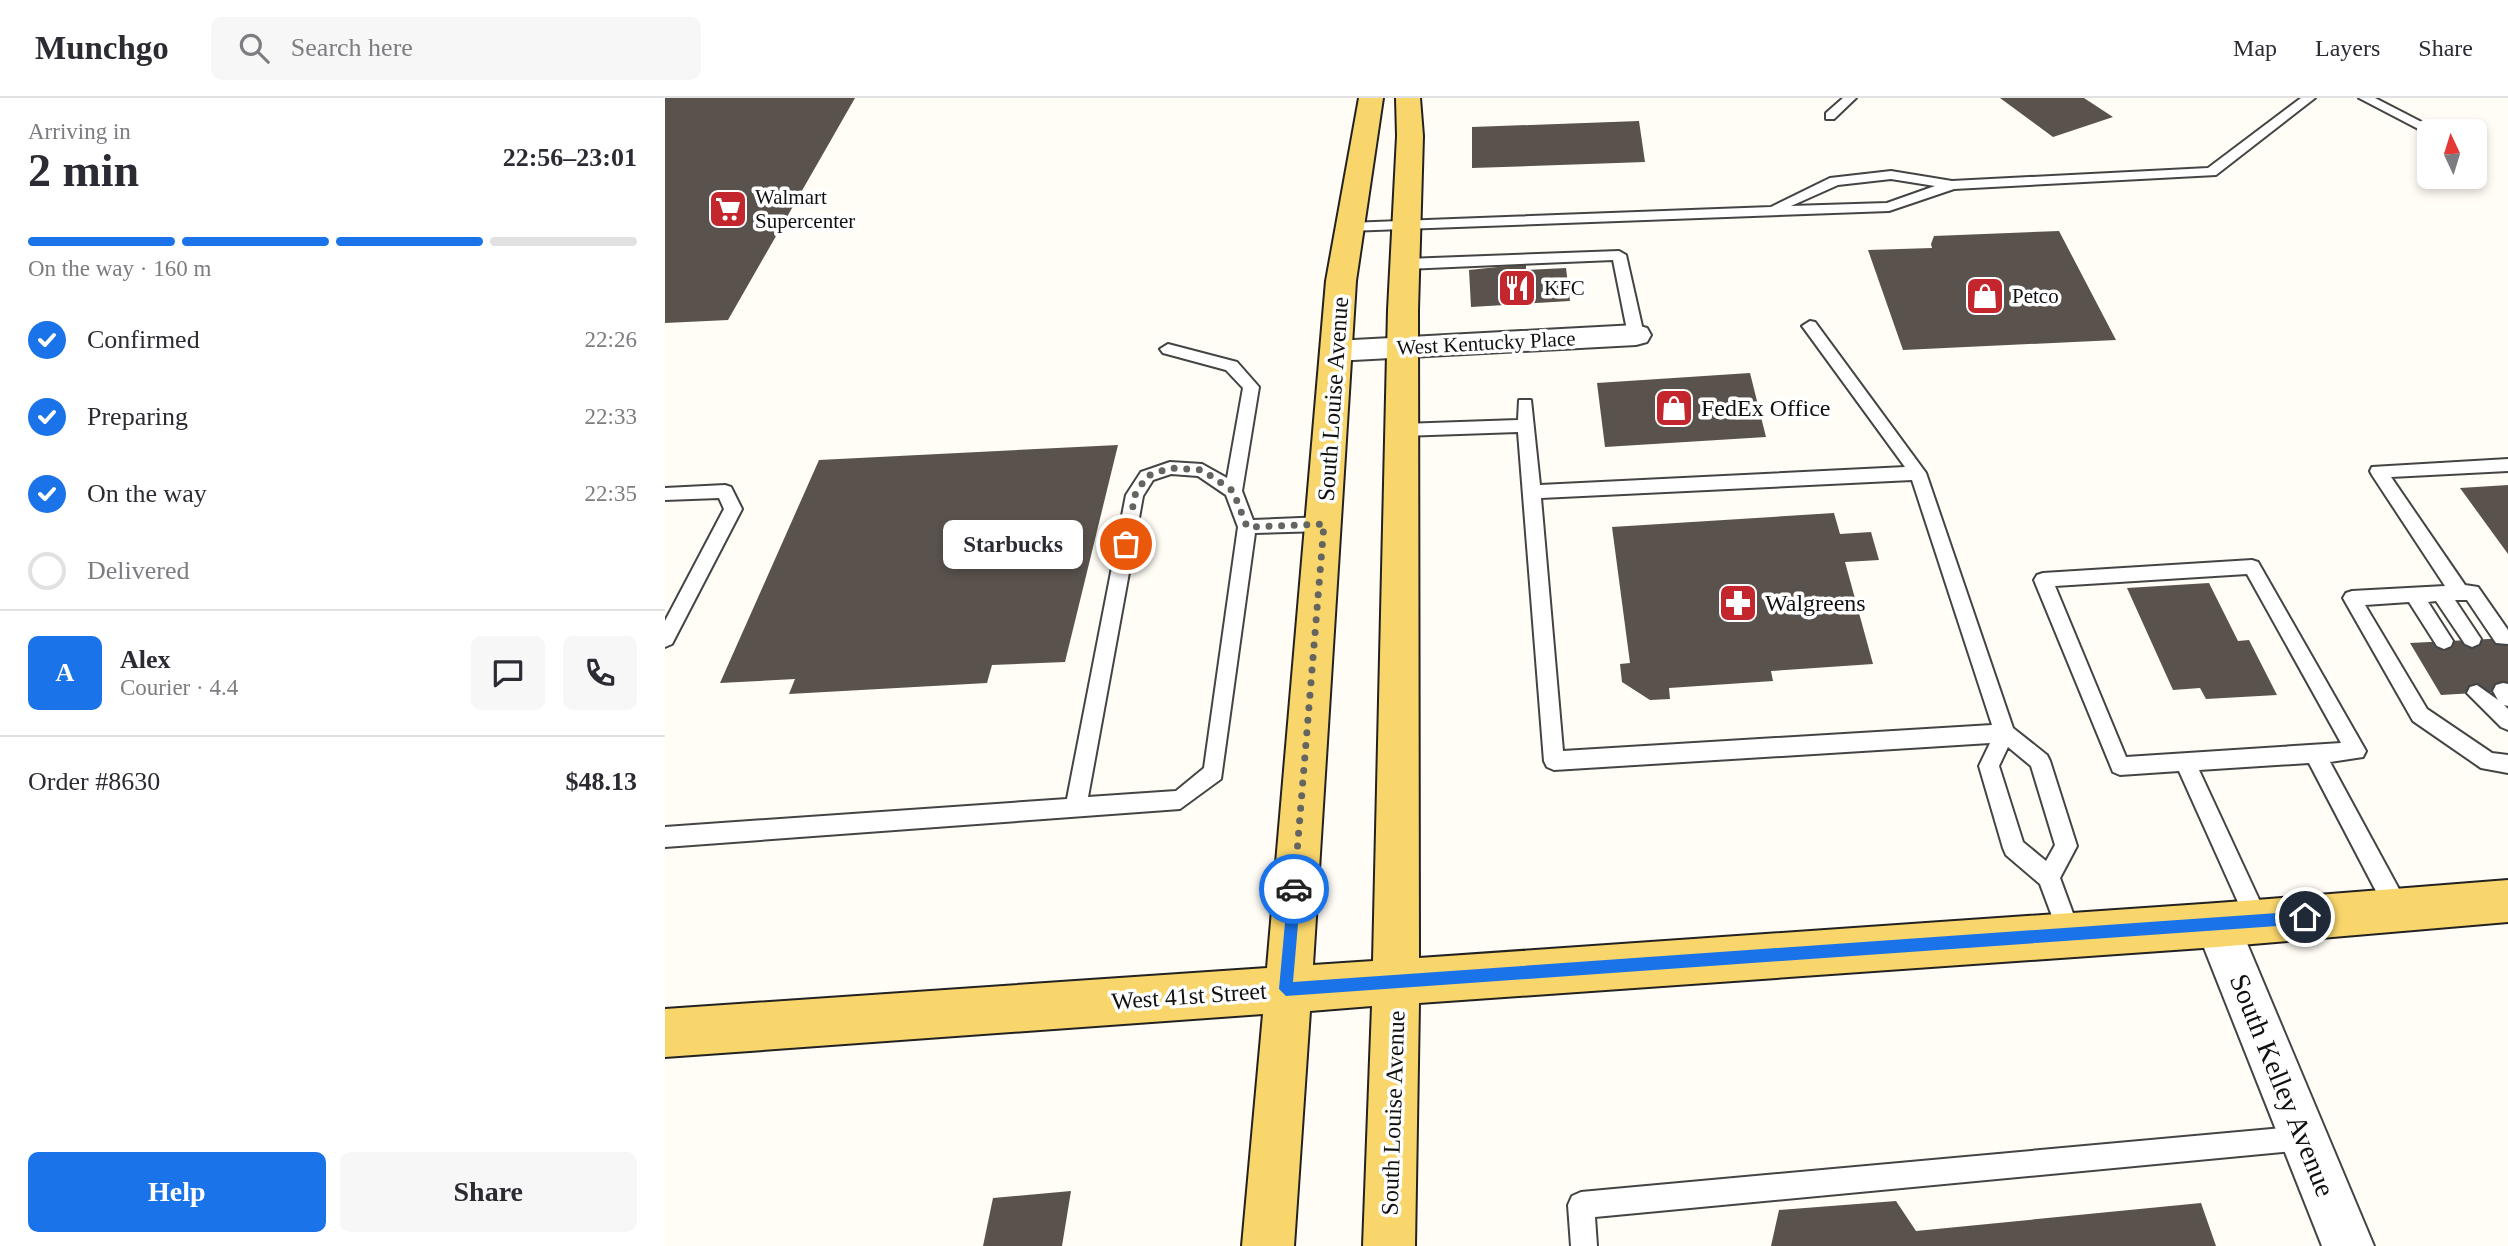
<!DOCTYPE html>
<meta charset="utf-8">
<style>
:root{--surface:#fff;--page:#f7f7f7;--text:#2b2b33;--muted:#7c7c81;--line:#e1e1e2;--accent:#1a73e8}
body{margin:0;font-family:Georgia,serif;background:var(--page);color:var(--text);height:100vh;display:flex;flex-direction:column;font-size:26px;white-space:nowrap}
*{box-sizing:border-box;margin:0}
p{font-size:23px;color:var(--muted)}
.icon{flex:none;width:38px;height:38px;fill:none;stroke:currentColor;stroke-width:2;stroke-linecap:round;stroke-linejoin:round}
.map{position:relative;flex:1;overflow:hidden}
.sheet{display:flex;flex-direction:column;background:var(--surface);width:665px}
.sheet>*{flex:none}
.needle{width:46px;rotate:356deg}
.tools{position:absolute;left:1752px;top:21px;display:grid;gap:14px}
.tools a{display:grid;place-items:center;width:70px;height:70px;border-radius:10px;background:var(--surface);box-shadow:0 4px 10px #0003;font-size:35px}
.pin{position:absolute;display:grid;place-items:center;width:60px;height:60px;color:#fff;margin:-30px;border:4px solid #fff;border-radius:50%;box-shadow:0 2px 7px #0007}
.courier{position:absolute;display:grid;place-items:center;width:70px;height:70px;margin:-35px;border:5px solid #1a73e8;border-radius:50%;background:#fff;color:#222;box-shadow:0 2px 9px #0007}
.bubble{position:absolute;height:49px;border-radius:10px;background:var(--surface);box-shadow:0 4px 10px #0003;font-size:23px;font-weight:600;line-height:49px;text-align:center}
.headline em{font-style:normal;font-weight:600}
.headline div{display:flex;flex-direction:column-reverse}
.headline{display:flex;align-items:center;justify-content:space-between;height:119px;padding:0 28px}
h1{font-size:46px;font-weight:600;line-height:52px}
.bar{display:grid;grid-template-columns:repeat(4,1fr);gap:10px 7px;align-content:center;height:84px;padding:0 28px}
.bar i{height:9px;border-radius:5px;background:var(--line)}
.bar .active{background:var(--accent)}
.bar p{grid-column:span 4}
.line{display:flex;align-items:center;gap:18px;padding:0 28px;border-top:2px solid var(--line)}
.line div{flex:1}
.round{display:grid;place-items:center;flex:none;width:74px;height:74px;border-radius:10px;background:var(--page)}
ol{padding:0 28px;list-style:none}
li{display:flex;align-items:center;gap:21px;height:77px}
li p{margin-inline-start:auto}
li .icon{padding:7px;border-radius:50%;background:var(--accent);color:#fff;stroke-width:4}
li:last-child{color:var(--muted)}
li i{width:38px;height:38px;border:4px solid var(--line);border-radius:50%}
.action{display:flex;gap:14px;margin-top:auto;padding:14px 28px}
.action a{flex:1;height:80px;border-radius:10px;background:var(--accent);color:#fff;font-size:28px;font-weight:600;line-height:80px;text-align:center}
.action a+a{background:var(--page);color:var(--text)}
header{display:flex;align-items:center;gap:42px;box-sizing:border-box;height:98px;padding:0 35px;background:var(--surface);border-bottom:2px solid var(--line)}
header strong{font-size:33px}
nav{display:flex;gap:38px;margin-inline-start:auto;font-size:24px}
.search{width:490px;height:63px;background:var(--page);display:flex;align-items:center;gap:18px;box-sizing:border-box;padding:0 24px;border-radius:10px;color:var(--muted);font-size:26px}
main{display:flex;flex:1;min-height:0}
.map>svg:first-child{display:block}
</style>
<header>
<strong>Munchgo</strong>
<div class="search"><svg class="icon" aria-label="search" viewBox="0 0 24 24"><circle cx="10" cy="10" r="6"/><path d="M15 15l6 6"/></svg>Search here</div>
<nav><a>Map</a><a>Layers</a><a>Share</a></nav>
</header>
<main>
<section class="sheet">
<div class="headline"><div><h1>2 min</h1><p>Arriving in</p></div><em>22:56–23:01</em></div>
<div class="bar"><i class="active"></i><i class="active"></i><i class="active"></i><i></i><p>On the way · 160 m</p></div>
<ol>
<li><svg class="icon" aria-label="check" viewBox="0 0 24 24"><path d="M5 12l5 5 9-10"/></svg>Confirmed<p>22:26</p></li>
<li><svg class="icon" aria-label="check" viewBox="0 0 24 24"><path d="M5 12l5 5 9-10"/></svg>Preparing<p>22:33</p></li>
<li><svg class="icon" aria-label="check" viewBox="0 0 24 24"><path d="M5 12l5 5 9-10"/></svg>On the way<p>22:35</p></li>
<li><i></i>Delivered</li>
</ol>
<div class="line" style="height:126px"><b class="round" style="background:var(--accent);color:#fff">A</b><div><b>Alex</b><p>Courier · 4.4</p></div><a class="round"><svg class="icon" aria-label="chat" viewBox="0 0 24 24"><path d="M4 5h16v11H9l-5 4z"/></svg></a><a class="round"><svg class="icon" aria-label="phone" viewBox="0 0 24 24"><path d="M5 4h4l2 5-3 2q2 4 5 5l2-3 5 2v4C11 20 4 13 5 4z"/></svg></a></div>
<div class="line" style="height:91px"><div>Order #8630</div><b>$48.13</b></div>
<div class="action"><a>Help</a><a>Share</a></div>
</section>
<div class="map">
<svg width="1843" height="1148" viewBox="0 0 1843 1148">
<rect width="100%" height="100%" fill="#fffdf5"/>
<!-- building -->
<path fill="#5a524d" d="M0,0H190L63,222L0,225Z
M1335,0H1419L1448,19L1388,39Z
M974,23L980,64L807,70V29Z
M1394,133L1451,242L1238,252L1203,152L1267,150L1266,146L1269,138Z
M861,166V172L901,170L905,203L806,209L804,172Z
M1085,275L1101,339L940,349L932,285Z
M453,347L400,564L327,567L322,585L124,596L130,581L55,585L154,362Z
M1843,387V456L1795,390Z
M1169,415L1175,436L1206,434L1214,462L1180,464L1208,566L1106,573L1108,583L1004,590L1005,601L985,602L957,584L955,566L965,565L947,429Z
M1544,485L1573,543L1584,542L1612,597L1541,601L1535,590L1508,592L1462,490Z
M1843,540V593L1776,597L1745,545Z
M406,1093L397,1148H318L328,1100Z
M1231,1103L1251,1133L1536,1105L1551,1148H1106L1114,1112Z"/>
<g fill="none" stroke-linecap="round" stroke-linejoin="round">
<defs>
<path id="service" d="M1178,0H1191L1169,21H1161V15Z
M1636,0H1650L1551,77L1289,91L1224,113L683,133L676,129L683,125L1106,109L1165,80L1226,73L1287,83L1543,70ZM1226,81L1270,88L1222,105L1126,108L1173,87Z
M1694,0H1710L1774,33H1764L1763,36Z
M954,153L961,157L979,237L971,242L963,237L948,162L741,171L734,166L741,161Z
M1145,223L1150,224L1261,375L1348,630L1382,657L1385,663L1412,748L1395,780L1416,837L1413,845L1405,848L1397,845L1375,786L1341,757L1338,750L1314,668L1325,645L889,672L882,669L879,663L853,334L737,338L729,332L737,326L853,322L854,302H866L875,387L1240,369L1140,232L1137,228ZM1247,382L1327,627L898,653L876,400ZM1343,649L1366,668L1390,747L1381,763L1358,744L1334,668Z
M503,246L572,264L594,289L577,393L588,422L659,419L665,421L668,426L665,431L659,433L590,435L556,681L515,711L0,749V729L402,701L461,397L476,374L505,364L537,366L562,380L578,290L561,272L498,255L495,251ZM506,376L533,378L561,397L573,429L539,670L511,693L423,699L478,398L488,382Z
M1843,361V373L1726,379L1800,487L1813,489L1843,532V546L1831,545L1802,502H1790L1816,541L1814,546L1807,549L1800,546L1771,503L1763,504L1788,543L1786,548L1779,551L1772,548L1744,504L1700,507L1762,611L1827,655L1843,657V675L1816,670L1748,623L1678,500L1681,495L1687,493L1780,488L1707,377L1705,373L1707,369Z
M60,387L66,389L77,411L7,546L0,549V523L59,411L54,400L0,402V390Z
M1587,462L1593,464L1701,653L1698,659L1665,664L1741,804L1744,812L1741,820L1733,823L1725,820L1644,665L1534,672L1604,823L1601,831L1593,834L1585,831L1514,673L1455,677L1448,674L1369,482L1372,477L1378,475ZM1582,476L1676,645L1461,659L1390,488Z
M1838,585L1843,586V608L1839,607L1843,611V632L1836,629L1802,595L1805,589L1812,587L1833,602L1828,593L1831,587Z
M1639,1028L1648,1031L1651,1040L1648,1049L1639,1052L930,1119L932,1148H906L903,1107L907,1098L916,1094Z"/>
<path id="minor" d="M971,227L982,230L986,237L982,244L971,247L670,263L659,260L655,253L659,246L670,243Z
M1552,805L1568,812L1709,1148H1657L1530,827L1536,812Z"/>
<path id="primary" d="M694,0H718L691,183L648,867L708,863L723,212L732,38L731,0H755L758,38L753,212L754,860L1552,805L1843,782V824L1552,849L754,905L750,1148H698L707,908L645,913L629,1148H577L598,916L0,959V911L602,870L661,183Z"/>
</defs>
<!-- service casing -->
<use href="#service" stroke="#444" stroke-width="4"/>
<!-- minor casing -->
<use href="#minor" stroke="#444" stroke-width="4"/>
<!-- primary casing -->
<use href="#primary" stroke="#222" stroke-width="4"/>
<!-- service -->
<use href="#service" fill="#fff" fill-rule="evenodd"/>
<!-- minor -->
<use href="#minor" fill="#fff" fill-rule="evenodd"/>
<!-- primary -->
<use href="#primary" fill="#f9d66b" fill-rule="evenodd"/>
</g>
<!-- route -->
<path fill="#1a73e8" d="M629,785L636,791L628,884L1640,813L1646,819L1640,826L621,898L614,891L623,791Z"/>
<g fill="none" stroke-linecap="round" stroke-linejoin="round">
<!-- done -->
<path stroke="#646461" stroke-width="7" stroke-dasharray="0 12.6" d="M461,446L470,397L482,378L505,370L537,372L568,393L582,429L659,426L629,791"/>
</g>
<!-- icons -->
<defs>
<symbol id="supermarket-square" viewBox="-11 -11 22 22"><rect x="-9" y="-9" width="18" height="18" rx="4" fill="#c4262e" stroke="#fff"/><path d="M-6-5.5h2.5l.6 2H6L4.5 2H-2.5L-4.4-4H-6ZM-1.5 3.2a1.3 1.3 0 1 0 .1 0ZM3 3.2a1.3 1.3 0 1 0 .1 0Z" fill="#fff"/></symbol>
<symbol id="restaurant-square" viewBox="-11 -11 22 22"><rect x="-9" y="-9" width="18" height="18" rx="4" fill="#c4262e" stroke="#fff"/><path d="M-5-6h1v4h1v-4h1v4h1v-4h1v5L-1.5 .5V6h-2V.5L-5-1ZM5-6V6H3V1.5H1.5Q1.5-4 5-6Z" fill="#fff"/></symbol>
<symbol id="shop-square" viewBox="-11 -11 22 22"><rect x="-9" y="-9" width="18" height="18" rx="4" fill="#c4262e" stroke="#fff"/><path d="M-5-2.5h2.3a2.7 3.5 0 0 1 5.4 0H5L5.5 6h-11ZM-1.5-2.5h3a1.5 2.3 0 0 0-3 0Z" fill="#fff"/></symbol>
<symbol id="pharmacy-square" viewBox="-11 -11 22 22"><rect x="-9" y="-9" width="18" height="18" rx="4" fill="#c4262e" stroke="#fff"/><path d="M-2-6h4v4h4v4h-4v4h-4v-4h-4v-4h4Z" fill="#fff"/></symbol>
</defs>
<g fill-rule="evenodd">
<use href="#supermarket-square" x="41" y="89" width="44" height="44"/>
<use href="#restaurant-square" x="830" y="168" width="44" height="44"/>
<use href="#shop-square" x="1298" y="176" width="44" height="44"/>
<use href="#shop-square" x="987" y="288" width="44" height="44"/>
<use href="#pharmacy-square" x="1051" y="483" width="44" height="44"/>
</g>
<g text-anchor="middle" stroke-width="7" stroke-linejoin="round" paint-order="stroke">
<!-- far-poi labels -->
<g font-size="21" fill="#111" stroke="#fff" text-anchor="start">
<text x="90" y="106">Walmart<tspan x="90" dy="24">Supercenter</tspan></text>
<text x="879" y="197">KFC</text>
<text x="1347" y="205">Petco</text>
</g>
<!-- far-street labels -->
<g font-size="21" fill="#111" stroke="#fff">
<text transform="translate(821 245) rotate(-3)" y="7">West Kentucky Place</text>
</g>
<!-- street labels -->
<g font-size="24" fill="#111" stroke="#fff">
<text transform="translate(668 301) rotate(-86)" y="8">South Louise Avenue</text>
<text transform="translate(524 898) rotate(-4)" y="8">West 41st Street</text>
<text transform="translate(728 1015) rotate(-88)" y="8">South Louise Avenue</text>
</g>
<!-- poi labels -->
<g font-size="24" fill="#111" stroke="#fff" text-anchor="start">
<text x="1036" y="318">FedEx Office</text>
<text x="1100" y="513">Walgreens</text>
</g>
<!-- near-street labels -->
<g font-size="28" fill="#111" stroke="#fff">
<text transform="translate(1618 987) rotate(68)" y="10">South Kelley Avenue</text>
</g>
</g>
</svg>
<div class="tools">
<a><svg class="needle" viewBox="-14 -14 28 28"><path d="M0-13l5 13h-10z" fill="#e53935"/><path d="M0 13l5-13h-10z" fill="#7c7c81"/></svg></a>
</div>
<div class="pin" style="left:461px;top:446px;background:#ea580c"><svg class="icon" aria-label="bag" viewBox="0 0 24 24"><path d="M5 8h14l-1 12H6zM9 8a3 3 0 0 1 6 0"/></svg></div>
<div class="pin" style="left:1640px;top:819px;background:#1f2937"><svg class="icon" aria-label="home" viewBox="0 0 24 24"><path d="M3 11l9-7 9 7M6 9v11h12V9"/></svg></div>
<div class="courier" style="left:629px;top:791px"><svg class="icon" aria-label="car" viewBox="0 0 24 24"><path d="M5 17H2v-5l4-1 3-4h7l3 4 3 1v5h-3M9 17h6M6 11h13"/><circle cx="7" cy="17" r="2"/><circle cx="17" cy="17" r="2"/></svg></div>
<div class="bubble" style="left:278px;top:422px;width:140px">Starbucks</div>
</div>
</main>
